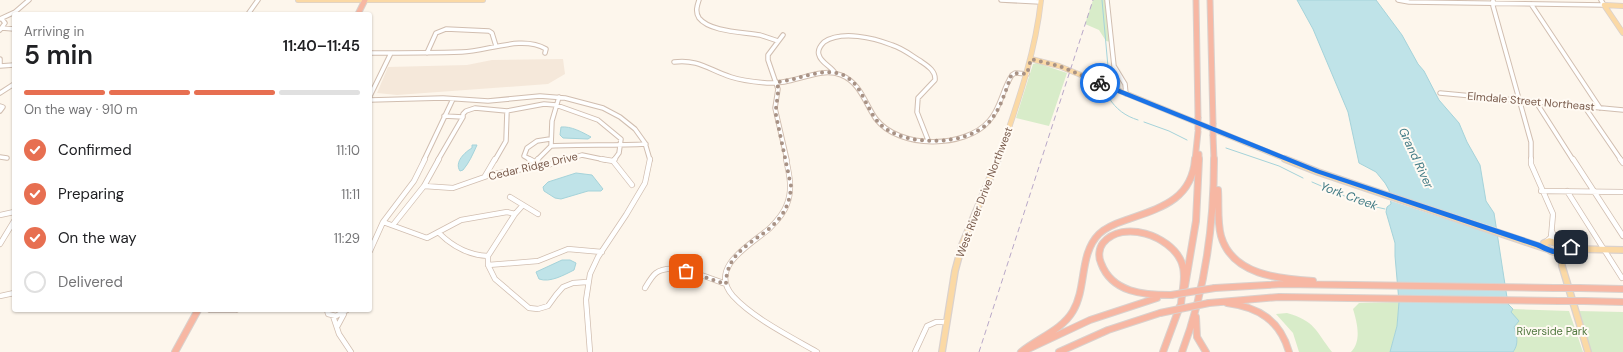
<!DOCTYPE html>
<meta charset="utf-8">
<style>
:root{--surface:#fff;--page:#f6f6f6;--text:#202124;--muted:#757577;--line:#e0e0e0;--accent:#e76f51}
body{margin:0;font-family:"DM Sans",sans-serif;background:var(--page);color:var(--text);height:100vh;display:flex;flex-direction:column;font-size:15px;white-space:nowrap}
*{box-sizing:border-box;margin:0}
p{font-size:13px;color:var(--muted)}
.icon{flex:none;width:22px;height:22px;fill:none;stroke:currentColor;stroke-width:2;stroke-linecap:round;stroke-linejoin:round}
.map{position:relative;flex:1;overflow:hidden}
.sheet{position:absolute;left:12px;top:12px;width:360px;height:300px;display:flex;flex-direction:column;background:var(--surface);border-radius:4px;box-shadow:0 1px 3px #0004}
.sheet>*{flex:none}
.pin{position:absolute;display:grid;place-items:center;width:34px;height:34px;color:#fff;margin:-17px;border-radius:8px;box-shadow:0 2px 6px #0006}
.courier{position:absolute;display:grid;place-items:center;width:40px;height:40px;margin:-20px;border:3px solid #1a73e8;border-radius:50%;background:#fff;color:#222;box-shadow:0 1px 5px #0007}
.head em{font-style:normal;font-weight:600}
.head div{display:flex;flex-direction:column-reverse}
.head{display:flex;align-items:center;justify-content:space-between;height:68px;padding:0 12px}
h1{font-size:26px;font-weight:600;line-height:30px}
.bar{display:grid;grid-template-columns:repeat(4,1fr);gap:6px 4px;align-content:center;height:48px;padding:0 12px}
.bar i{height:5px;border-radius:3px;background:var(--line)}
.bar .selected{background:var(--accent)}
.bar p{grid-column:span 4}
ol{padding:0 12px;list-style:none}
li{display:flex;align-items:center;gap:12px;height:44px}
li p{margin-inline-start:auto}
li .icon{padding:4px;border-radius:50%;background:var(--accent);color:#fff;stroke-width:4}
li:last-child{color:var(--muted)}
li i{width:22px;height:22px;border:2px solid var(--line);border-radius:50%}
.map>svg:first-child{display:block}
</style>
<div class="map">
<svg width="1623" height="352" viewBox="0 0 1623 352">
<rect width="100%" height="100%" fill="#fdf6ec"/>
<!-- residential -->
<path fill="#f5e8da" d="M563,59L565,74L548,84L397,95L377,93L388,67L467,65L492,60Z"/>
<!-- green -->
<path fill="#d8ecc9" d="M1093,0H1107L1111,42L1106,41L1099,30L1085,24Z
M1037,63L1067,73L1049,126L1016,118L1033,64Z
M1399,302L1397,326L1390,352H1351C1362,341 1357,322 1353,309L1359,303Z
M1513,309L1569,311L1583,352H1513C1522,341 1514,324 1511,312Z
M1578,311L1623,312V352H1590Z
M1287,313C1315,321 1315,330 1332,352H1299L1293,333L1276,314Z"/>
<!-- water -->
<path fill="#bfe3e8" stroke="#a5d3da" d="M1297,0H1376L1402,35L1418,64L1424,71L1439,100L1459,123L1467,142L1480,165L1486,201L1494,213L1508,304L1513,309L1511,312L1519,321L1514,327C1517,336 1519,344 1513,352H1390L1397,326L1399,302L1395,256V243L1386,212L1387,207L1391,204L1389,190L1385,183L1376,172L1359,163L1348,112L1313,29Z
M561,127C571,126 582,132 591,137L588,139L563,138L560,135Z
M472,145H477C473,154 469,163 463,170L460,171C454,162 465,152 472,148Z
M576,173L592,175L603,189L601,191H588L561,199L555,198L544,191L543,187L548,182Z
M562,260H570L576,263L574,270C564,275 550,283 539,279L536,272Z"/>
<!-- pier -->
<path fill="#fdf6ec" d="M1387,192L1497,228L1498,236L1388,200Z"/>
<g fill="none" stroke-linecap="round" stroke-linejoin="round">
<!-- stream -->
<path stroke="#a5d3da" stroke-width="1" d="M1102,0L1108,67L1114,85
M1111,91L1109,98C1116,109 1125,116 1138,120
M1144,122L1169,131L1187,140
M1226,148L1279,166L1303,178
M1312,182L1363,204L1385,209"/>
<defs>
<path id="minor-far1" d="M699,0C697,6 695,12 699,18C710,32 743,32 760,35C766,37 772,39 778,41
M1001,0L1040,2
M1107,0L1114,66L1125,84L1126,94
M1398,0L1409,2L1604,5L1601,0
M1493,0V6L1531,142V160
M1531,4L1600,108
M248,14L258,0
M0,19L15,12L29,0
M2,28L14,29
M0,30L5,23L2,19
M783,35L768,55V60L778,89L775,108L787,160
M370,53C401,53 431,53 462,52C488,51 522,35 546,49L545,53
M427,53L436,33L446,29L489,31L492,33L496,46
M0,59V66
M674,62C699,59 709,70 731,77C743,81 755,82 767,83C774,83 781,83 788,81C805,78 824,68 841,75C861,83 865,104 876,119C899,149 965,149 989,121C1001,108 1002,90 1012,75L1015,73L1027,74
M0,66L14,65
M835,73C831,66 821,63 819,55C817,50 820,46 824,42C842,30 874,38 892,45C902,48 911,55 919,60C926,65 936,70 935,80L918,98L917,112L928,140
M0,93L14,84
M1440,93L1623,110
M370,96L391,53
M559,97L552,121L551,146C583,144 614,146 646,144
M370,100L443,98L488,101L540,96L565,98L603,108L620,117L635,129L645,143L650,160
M1536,102L1573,160
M0,106L3,107L0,111
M1584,106L1621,160
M463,117V114L466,111L475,108L507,111L544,104L556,105L598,120L621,139L619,153L614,160
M0,157L7,158
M424,160L453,99
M438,160L463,117L444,116
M495,160L506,141L507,111
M531,160L524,156L527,148L537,141L550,139
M537,160L551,146
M566,160L582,155L606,160"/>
<path id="minor" d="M529,159L535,162
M601,159L613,161L632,185
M786,159C789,173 793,189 787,204C784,213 777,221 770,228C752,244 707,267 733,296C753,318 791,337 817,352
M1531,159V164L1553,214L1551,237L1547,241
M1573,159L1623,236
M1620,159L1623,163
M613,161L615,159
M535,164L538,159
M485,176L495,159
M424,186L453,188L493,174L547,165L569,159
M1541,191L1623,192
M1567,191L1622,278
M510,197L538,214
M523,205L515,214L488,256V265L495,279L529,308L538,309L548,306L556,295L563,287L573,283L587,282
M0,215L14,212
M383,222L427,238L461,220L507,212L515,214
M393,225L424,186L439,159
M1552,231L1557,244
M439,233C453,247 468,255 488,256
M0,244L14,221
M370,251L383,222L414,181L425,159
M488,265L538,261L568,249L602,252
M645,288C648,283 652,276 656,273C673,261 708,278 726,284
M0,296L14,293
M210,310H236
M327,310L328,314L336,316L347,310
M333,316L339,334L351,352
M337,327L344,314
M590,352L586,300L590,274L598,257L626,215L645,183L650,159
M915,352L927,326L936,322H946"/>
<path id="major-far1" d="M298,0H483
M1623,6L1604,5L1623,33
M1031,59L1059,66L1288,160
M998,160C1016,107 1035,56 1041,0"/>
<path id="major" d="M1285,159L1318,172L1547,249
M1549,241L1559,244L1562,251C1554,254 1547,251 1544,243Z
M1559,244L1575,249L1623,250
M1561,252L1562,266L1588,352
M942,352L955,271L962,245L998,159"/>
<path id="highway-far1" d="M1196,0L1198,117
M1210,0L1213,123
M358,14L365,0
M1213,136L1214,160
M1199,154V160
M1195,160L1198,132"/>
<path id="highway" d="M1218,190C1219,205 1217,221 1221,236C1232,275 1279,279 1313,281
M1185,286L1196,221L1199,159
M1215,288L1283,284L1554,288
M1579,288L1623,289
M1171,295C1144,295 1112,293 1101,263C1098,257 1099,248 1103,243C1123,219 1170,236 1181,261C1187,274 1182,291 1181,304
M1584,301L1623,302
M1209,303L1279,297L1559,301
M1227,303C1258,307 1280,320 1289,352
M1196,317L1197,337L1206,352
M1026,350L1090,320L1157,298
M175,352L198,310
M1021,352C1038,338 1062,330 1073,311C1087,287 1079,254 1099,234C1106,227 1117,223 1126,220C1160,208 1192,200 1195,159
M1059,352L1108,330L1160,313
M1163,352L1180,306
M1182,352C1206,289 1214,226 1214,159"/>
</defs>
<!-- minor-far1 casing -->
<use href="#minor-far1" stroke="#d1beb0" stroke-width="5.5"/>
<!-- minor casing -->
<use href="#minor" stroke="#d1beb0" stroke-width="6"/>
<!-- major-far1 casing -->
<use href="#major-far1" stroke="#dad1cd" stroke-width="6"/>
<!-- major casing -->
<use href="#major" stroke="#dad1cd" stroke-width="8"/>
<!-- highway-far1 casing -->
<use href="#highway-far1" stroke="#dad1cd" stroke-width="7"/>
<!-- highway casing -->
<use href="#highway" stroke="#dad1cd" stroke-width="8"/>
<!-- minor-far1 -->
<use href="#minor-far1" stroke="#fff" stroke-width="3.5"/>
<!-- minor -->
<use href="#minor" stroke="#fff" stroke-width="4.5"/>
<!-- major-far1 -->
<use href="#major-far1" stroke="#fbd9a5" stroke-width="4.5"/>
<!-- major -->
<use href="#major" stroke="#fbd9a5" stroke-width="5.5"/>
<!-- highway-far1 -->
<use href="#highway-far1" stroke="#f7b7a3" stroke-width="5"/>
<!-- highway -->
<use href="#highway" stroke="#f7b7a3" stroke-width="6"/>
<!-- rail -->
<path stroke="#b9a8c9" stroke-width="1" stroke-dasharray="5.5 3.5" stroke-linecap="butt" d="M979,352L1093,0"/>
<defs>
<path id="highway-bridge-far1" d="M1198,117V130
M1213,123V136"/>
<path id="highway-bridge" d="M1554,288H1579
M1171,295L1215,288
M1559,301H1584
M1160,313L1209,303"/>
</defs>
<!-- highway-bridge-far1 casing -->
<use href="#highway-bridge-far1" stroke="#dad1cd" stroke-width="7" stroke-linecap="butt"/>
<!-- highway-bridge casing -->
<use href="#highway-bridge" stroke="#dad1cd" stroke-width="8" stroke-linecap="butt"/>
<!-- highway-bridge-far1 -->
<use href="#highway-bridge-far1" stroke="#f7b7a3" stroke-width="5"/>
<!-- highway-bridge -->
<use href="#highway-bridge" stroke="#f7b7a3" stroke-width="6"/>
</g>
<!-- route -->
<path fill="#1a73e8" d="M1100,81L1320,170L1540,243C1555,250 1558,252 1571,245L1578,247L1579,249L1578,251C1557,257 1555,256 1536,247L1316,173L1098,85L1097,83Z"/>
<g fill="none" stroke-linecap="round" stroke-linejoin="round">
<!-- done -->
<path stroke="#a89285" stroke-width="4" stroke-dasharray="0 7.2" d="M686,271L726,284C726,235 788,242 791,186L776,115C775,104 780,94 777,82C797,81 823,66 843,75C864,85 865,110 881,125C905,147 966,146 988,123C1000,111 1005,92 1011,76L1015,73L1027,74L1031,59L1059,66L1100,83"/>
</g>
<g text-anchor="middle" stroke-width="4" stroke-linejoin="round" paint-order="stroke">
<!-- street labels -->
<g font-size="11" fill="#7a5c4d" stroke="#fffaf3">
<text transform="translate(1531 101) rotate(5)" y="4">Elmdale Street Northeast</text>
<text transform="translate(533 166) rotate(-13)" y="4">Cedar Ridge Drive</text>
<text transform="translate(984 192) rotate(-69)" y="4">West River Drive Northwest</text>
</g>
<!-- park labels -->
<g font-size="11" fill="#537a41" stroke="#fffaf3">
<text x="1552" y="335">Riverside Park</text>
</g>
<!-- water labels -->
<g font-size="12" font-style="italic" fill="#437c86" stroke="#fffaf3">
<text transform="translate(1416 158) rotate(65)" y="4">Grand River</text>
<text transform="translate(1349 196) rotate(20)" y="4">York Creek</text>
</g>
</g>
</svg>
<div class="pin" style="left:686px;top:271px;background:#ea580c"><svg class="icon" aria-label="bag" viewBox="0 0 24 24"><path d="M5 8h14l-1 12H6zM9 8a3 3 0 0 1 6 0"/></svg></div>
<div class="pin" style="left:1571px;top:247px;background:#1f2937"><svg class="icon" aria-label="home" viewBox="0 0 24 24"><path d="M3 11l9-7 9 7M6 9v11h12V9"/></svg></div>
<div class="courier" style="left:1100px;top:83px"><svg class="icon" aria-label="bike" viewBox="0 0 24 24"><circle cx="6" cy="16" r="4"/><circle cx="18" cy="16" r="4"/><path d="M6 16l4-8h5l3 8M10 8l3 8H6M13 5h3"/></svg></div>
<section class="sheet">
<div class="head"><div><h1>5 min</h1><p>Arriving in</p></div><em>11:40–11:45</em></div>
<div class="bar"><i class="selected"></i><i class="selected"></i><i class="selected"></i><i></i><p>On the way · 910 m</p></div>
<ol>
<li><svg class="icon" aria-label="check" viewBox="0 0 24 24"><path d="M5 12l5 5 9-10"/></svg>Confirmed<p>11:10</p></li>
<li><svg class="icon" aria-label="check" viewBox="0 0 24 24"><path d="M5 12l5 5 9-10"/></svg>Preparing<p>11:11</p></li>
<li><svg class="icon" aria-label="check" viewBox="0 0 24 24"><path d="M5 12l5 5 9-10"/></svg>On the way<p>11:29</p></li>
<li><i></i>Delivered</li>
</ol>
</section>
</div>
